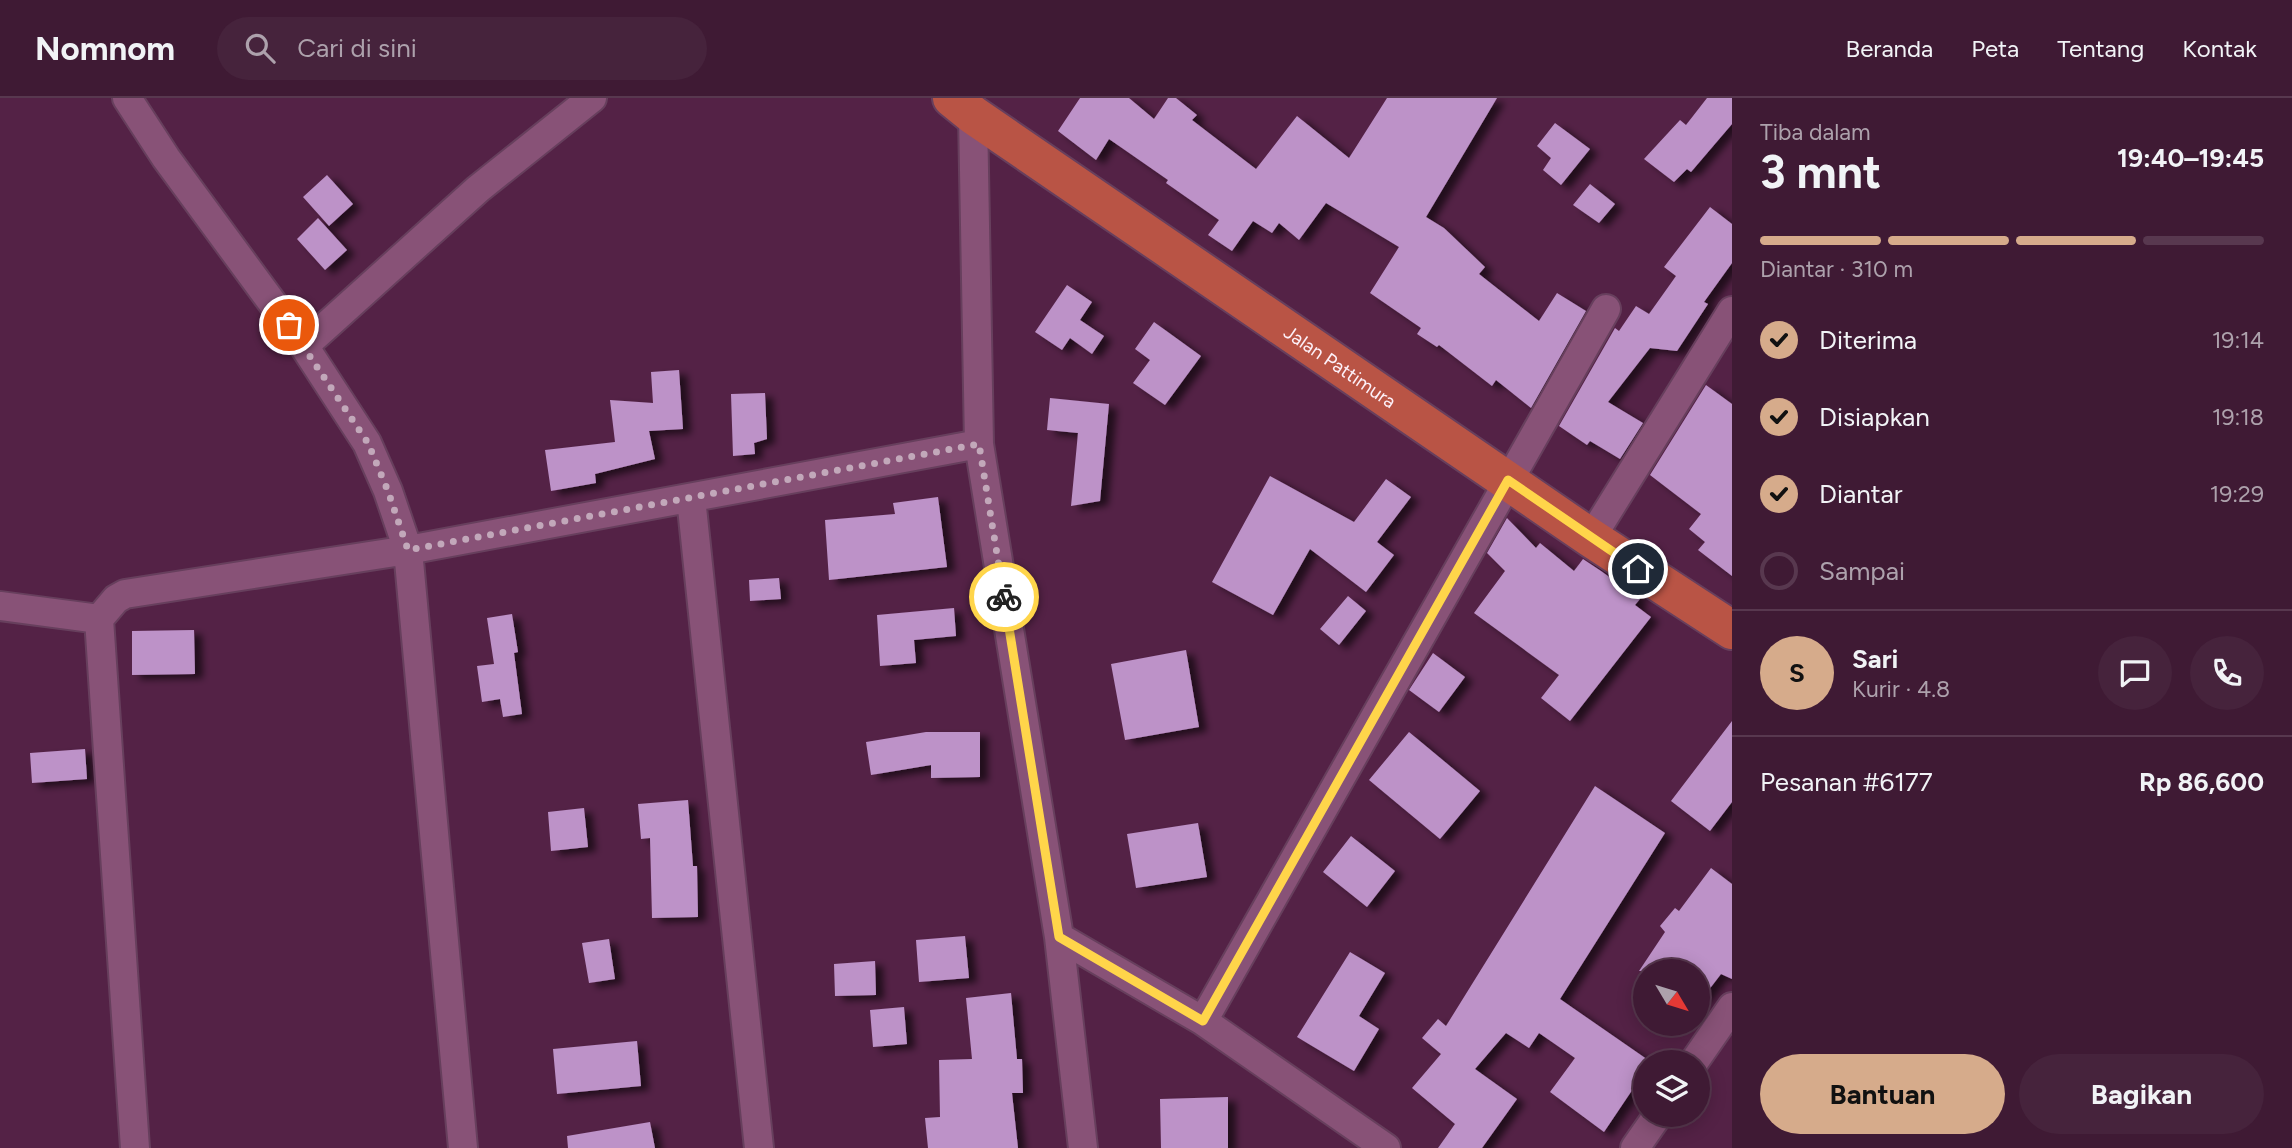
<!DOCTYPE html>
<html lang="id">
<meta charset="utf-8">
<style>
:root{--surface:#3f1a34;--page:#46233c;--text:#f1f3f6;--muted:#ada1ac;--line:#58384f;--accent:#d6ab8b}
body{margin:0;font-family:Figtree,sans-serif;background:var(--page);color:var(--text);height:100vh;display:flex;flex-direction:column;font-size:26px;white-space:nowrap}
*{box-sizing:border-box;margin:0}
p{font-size:23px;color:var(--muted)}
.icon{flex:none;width:38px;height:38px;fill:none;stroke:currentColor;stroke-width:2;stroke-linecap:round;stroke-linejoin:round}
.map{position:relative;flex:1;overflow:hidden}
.panel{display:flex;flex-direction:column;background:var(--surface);width:560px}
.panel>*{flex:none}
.needle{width:46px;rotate:128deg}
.buttons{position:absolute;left:1633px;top:861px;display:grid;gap:14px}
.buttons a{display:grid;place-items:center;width:77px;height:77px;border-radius:50%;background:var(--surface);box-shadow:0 4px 18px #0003,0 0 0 2px var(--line);font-size:35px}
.pin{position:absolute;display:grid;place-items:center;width:60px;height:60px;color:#fff;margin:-30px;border:4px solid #fff;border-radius:50%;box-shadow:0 2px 7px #0007}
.courier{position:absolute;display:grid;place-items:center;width:70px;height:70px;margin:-35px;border:5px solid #ffd54a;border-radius:50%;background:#fff;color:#222;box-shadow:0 2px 9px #0007}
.headline em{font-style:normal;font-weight:700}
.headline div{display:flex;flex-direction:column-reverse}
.headline{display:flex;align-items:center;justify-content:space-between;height:119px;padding:0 28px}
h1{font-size:46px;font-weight:700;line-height:52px}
.bar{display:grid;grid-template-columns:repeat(4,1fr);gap:10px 7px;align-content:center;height:84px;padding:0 28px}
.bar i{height:9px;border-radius:5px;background:var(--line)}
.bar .selected{background:var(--accent)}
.bar p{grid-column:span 4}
.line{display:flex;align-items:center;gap:18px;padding:0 28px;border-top:2px solid var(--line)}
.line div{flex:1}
.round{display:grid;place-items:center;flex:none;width:74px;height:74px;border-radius:37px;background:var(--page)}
ol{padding:0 28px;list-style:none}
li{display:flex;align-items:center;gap:21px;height:77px}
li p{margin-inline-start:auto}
li .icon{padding:7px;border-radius:50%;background:var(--accent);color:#111;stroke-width:4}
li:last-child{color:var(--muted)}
li i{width:38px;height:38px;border:4px solid var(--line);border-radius:50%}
.cta{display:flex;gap:14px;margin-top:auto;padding:14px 28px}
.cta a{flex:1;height:80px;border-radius:42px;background:var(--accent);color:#111;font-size:28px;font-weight:700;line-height:80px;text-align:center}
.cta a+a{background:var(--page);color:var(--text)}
header{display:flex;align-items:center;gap:42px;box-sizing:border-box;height:98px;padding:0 35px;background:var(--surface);border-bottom:2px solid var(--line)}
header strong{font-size:33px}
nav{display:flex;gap:38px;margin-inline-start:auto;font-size:24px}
.search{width:490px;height:63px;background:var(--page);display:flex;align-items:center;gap:18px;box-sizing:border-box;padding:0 24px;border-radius:38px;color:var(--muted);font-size:26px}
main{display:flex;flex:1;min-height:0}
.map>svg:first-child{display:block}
</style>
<header>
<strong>Nomnom</strong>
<div class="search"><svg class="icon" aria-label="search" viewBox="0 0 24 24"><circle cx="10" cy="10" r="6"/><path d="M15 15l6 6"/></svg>Cari di sini</div>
<nav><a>Beranda</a><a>Peta</a><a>Tentang</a><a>Kontak</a></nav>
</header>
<main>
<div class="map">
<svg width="1732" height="1050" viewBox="0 0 1732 1050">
<defs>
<filter id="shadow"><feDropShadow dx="8" dy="4.5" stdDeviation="3.5" flood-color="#0009"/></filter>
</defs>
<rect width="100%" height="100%" fill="#542246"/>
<!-- building -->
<path fill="#bd92c8" filter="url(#shadow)" d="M1080,0H1129L1154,21L1168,0H1176L1197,17L1192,22L1256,71L1297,18L1349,60L1387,0H1497L1426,119L1444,130L1485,169L1479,176L1539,223L1557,195L1586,213L1531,310L1496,282L1492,288L1439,247L1437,249L1417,236L1421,230L1370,195L1399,149L1326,105L1299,142L1279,125L1272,135L1253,123L1232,153L1208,137L1219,122L1166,85L1168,82L1109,41L1096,62L1058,33Z
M1707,0H1732V26L1691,74L1687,71L1674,84L1644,61L1680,22L1686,27Z
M1555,25L1590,51L1561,87L1543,72L1551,60L1537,48Z
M327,77L353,106L329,128L303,99Z
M1590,86L1615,106L1599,125L1573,107Z
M1710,109L1732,126V165L1704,204L1708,206L1677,253L1650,250L1608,304L1643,325L1620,361L1590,343L1587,347L1559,328L1615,230L1619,233L1636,208L1649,216L1676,178L1664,169Z
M318,120L347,152L325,172L297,141Z
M1067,187L1092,204L1080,222L1104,238L1092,256L1070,240L1062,252L1035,234Z
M1154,224L1201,258L1165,307L1133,285L1150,262L1135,251Z
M679,272L683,331L649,333L655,361L595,376L596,385L551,393L545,352L615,344L610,302L653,305L651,274Z
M1706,287L1732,306V478L1698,452L1705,444L1689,431L1701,416L1650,377Z
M765,295L767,341L754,345L755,356L733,358L731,296Z
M1050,300L1109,306L1100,403L1071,408L1078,335L1047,332Z
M1270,378L1354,424L1386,381L1411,399L1377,444L1394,457L1366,494L1310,451L1273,517L1212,484Z
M938,399L947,469L829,482L825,422L895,416L893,405Z
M1507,420L1536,450L1540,445L1574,473L1583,461L1601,473L1640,501L1635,507L1651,519L1570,623L1541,600L1559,577L1474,515L1505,473L1487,455Z
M779,480L781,501L750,503L749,482Z
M1348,498L1366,513L1339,547L1320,531Z
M954,510L956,538L914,542L916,565L880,568L877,517Z
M512,516L518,554L514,555L522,616L503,619L500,601L482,604L477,568L494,566L487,520Z
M194,532L195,576L132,577V533Z
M1186,552L1199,629L1125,642L1111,566Z
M1433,555L1465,579L1439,614L1409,592Z
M1732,623V704L1710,733L1671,703Z
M926,634H980V679L931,680V667L871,677L866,644Z
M1409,634L1480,693L1440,741L1369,682Z
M85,651L87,681L32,685L30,655Z
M1595,688L1665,735L1560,901L1651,964H1645V973L1604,1034L1550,994L1575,960L1539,935L1529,950L1506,935L1475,971L1517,1001L1482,1050H1438L1455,1026L1412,990L1441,956L1422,940L1438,921L1446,928Z
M688,702L693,768H697L698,819L652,820L650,740L641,741L638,706Z
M584,710L588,749L551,753L548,714Z
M1198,725L1207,779L1136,790L1127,736Z
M1351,738L1395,773L1367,809L1323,774Z
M1711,770L1732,786V881L1721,876L1698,906V873H1639L1665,834L1660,828L1675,810L1679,813Z
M965,838L969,880L919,884L916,842Z
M609,841L615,881L589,885L582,845Z
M1350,854L1385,875L1359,918L1379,931L1354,973L1297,939Z
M875,863L876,897L835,898L834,866Z
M1011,895L1017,961H1022L1023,995H1012L1018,1050H928L925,1020L940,1019L939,962L972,961L966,900Z
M904,909L907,946L873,949L870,912Z
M637,943L641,988L557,996L553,951Z
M1228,999V1050H1161L1160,1001Z
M650,1024L655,1050H568L567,1038Z"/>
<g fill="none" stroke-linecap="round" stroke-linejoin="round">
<defs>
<path id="minor" d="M127,0L166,60L304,248L367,345L388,393L408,452L125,496L116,501L99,521L135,1050
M973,17L979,346L1059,839L1083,1050
M304,248L478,91L592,0
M691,400L759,1050
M1591,440L1732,213
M0,508L99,521
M1059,839L1203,923L1386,1050
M1203,923L1606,211
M1694,964L1732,909
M463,1050L408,452L979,346
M1635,1050L1658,1017"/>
<g id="primary">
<path id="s1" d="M952,0L973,17L1591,440L1732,532"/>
</g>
</defs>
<!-- minor casing -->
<use href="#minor" stroke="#673f5d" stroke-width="32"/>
<!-- primary casing -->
<use href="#primary" stroke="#673f5d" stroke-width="42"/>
<!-- minor -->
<use href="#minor" stroke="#885277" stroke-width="28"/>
<!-- primary -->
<use href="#primary" stroke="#b95445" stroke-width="38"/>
</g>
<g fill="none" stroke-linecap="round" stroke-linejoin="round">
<!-- done -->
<path stroke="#c2a8ba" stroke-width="7" stroke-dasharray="0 12.6" d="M289,227L368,345L388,393L408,452L979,346L1004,499"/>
<!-- route -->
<path stroke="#ffd54a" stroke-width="9" d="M1004,499L1059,839L1203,923L1508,382L1638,471"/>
</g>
<g text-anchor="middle" stroke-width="7" stroke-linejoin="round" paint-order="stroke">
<!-- street labels -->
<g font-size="19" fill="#fdf0f8" stroke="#2d1626">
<text dy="7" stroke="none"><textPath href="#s1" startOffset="472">Jalan Pattimura</textPath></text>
</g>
</g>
</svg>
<div class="buttons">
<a><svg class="needle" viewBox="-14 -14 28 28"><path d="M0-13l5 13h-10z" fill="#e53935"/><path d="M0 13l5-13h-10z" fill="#ada1ac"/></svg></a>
<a><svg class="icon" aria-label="layers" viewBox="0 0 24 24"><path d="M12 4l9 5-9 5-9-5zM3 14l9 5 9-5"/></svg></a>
</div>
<div class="pin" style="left:289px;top:227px;background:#ea580c"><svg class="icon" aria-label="bag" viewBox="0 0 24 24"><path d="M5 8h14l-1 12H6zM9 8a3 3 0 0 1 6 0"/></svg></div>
<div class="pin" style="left:1638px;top:471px;background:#1f2937"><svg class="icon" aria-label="home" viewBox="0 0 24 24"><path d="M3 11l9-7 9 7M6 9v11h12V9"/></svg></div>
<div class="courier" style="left:1004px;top:499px"><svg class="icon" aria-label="bike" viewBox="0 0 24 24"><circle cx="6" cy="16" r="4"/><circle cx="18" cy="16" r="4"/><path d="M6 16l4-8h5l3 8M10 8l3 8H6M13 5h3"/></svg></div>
</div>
<section class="panel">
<div class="headline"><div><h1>3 mnt</h1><p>Tiba dalam</p></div><em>19:40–19:45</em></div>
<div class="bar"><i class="selected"></i><i class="selected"></i><i class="selected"></i><i></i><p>Diantar · 310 m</p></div>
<ol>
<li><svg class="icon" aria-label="check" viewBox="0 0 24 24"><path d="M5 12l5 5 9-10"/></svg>Diterima<p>19:14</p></li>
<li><svg class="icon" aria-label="check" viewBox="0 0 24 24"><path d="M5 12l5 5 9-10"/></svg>Disiapkan<p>19:18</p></li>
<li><svg class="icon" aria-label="check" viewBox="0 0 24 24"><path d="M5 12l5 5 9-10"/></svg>Diantar<p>19:29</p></li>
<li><i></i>Sampai</li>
</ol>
<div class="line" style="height:126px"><b class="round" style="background:var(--accent);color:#111">S</b><div><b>Sari</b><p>Kurir · 4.8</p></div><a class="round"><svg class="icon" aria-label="chat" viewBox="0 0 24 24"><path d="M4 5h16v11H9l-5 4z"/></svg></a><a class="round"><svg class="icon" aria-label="phone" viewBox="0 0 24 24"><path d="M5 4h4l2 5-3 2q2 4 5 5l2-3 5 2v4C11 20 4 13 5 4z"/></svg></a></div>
<div class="line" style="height:91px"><div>Pesanan #6177</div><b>Rp 86,600</b></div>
<div class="cta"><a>Bantuan</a><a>Bagikan</a></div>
</section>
</main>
